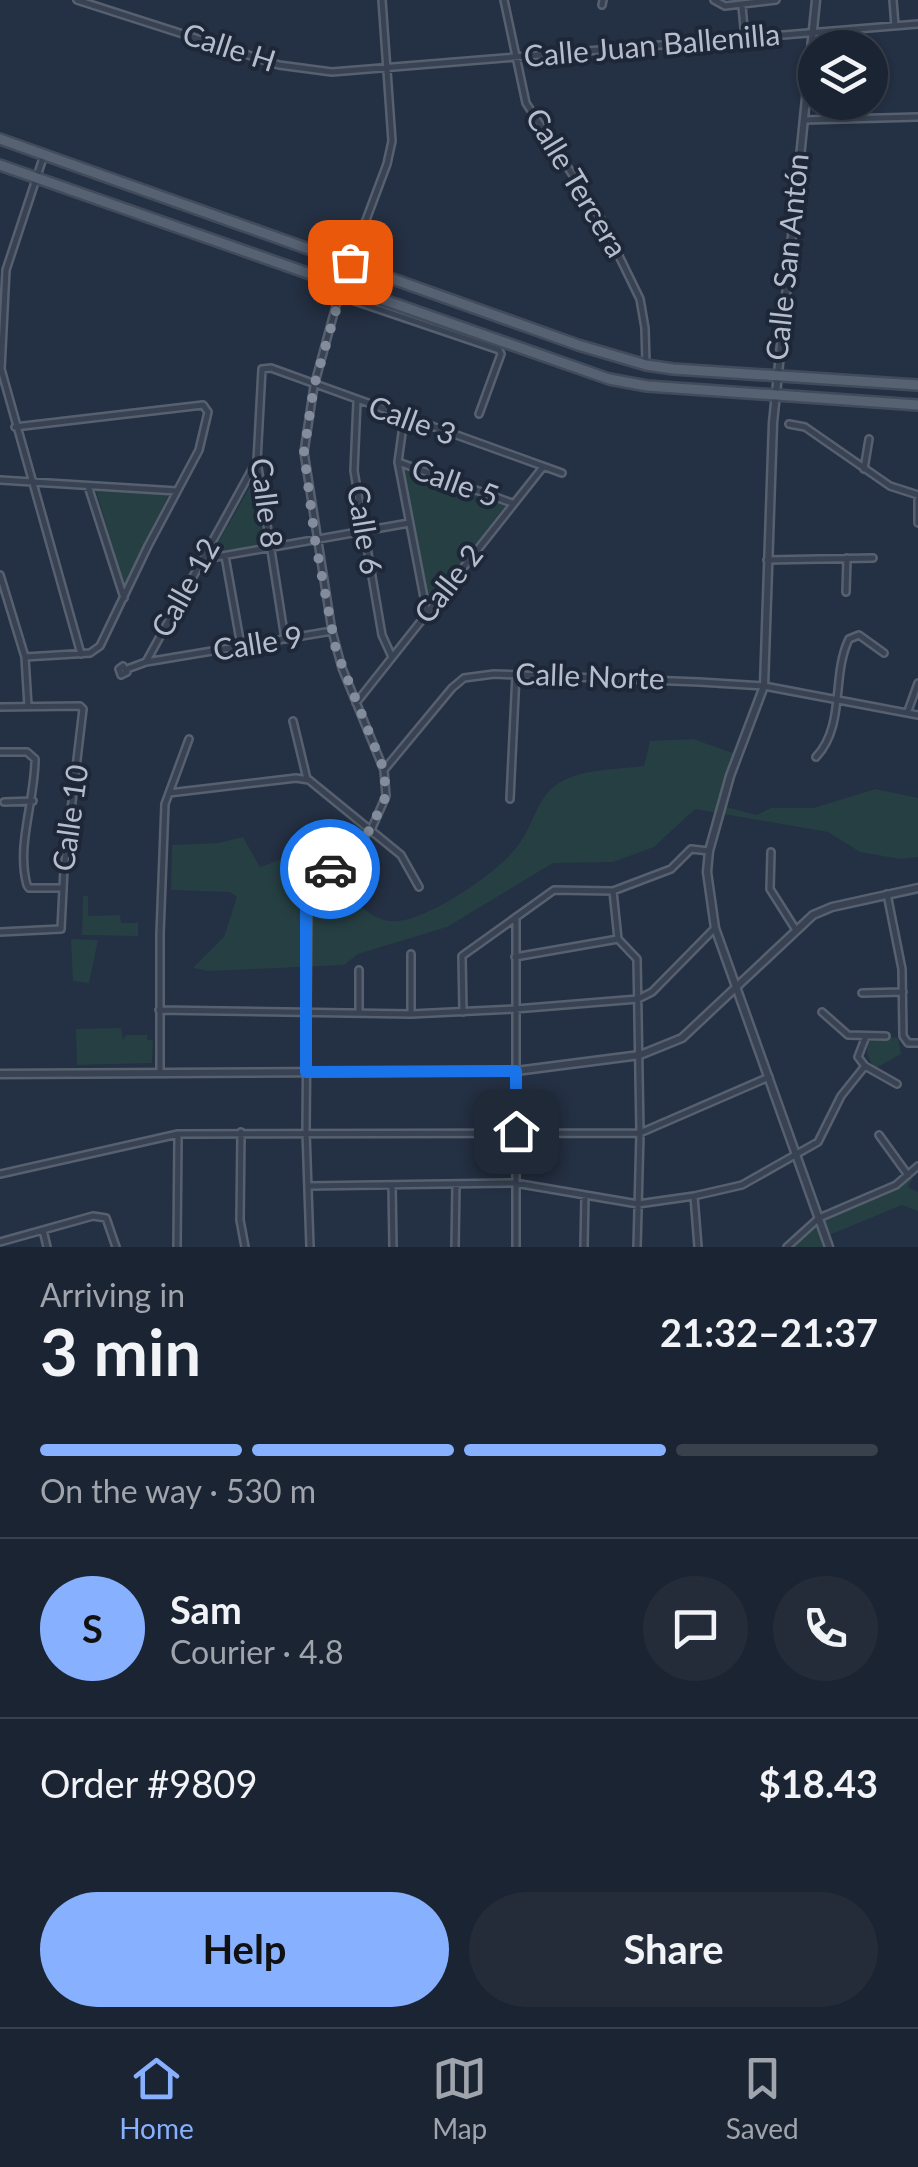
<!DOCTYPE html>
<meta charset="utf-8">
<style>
:root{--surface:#1b2432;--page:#242c3a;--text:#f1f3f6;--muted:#a0a4ac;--line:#39414d;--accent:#87b0ff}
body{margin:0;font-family:Lato,sans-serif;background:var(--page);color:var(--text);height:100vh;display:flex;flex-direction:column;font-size:38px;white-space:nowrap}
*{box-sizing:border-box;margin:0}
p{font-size:32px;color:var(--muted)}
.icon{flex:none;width:55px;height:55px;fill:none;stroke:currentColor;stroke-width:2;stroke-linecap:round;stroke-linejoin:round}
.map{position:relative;height:1247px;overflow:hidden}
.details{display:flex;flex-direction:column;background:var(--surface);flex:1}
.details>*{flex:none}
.fabs{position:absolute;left:798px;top:30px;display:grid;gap:20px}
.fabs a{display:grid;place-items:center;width:90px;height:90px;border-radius:50%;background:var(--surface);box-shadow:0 2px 8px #0004,0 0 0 2px var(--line);font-size:50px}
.pin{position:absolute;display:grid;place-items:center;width:85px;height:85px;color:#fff;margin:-42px;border-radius:20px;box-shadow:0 5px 15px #0006}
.courier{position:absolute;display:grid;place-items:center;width:100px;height:100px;margin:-50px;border:8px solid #1a73e8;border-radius:50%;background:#fff;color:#222;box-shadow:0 2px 12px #0007}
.headline em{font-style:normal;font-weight:700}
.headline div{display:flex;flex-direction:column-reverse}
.headline{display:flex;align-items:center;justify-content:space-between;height:170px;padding:0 40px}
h1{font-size:65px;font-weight:700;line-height:75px}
.bar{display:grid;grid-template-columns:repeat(4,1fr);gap:15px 10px;align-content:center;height:120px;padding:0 40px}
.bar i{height:12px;border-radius:8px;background:var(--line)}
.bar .on{background:var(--accent)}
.bar p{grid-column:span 4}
.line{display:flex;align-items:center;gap:25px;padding:0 40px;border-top:2px solid var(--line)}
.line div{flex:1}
.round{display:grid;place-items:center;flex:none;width:105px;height:105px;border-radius:52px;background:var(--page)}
.cta{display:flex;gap:20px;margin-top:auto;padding:20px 40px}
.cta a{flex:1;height:115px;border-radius:60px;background:var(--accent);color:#111;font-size:40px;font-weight:700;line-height:115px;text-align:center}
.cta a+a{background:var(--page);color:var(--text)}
.dock{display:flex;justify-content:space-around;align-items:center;height:140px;border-top:2px solid var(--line);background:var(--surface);font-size:28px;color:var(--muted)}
.dock a{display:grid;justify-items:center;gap:5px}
.dock .on{color:var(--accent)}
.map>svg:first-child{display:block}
</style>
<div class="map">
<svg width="918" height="1247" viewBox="0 0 918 1247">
<rect width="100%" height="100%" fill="#243043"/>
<!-- green -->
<path fill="#263f43" d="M402,467L506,505L427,606Z
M255,478L264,543L213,554L214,550Z
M96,491L169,494L124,584Z
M693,739L736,754L721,806L757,815L771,808H814L875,789L918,798V857L900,859L860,852L828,832L695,809L654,847L613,862L553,863L447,927L358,954L344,965L209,971L193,968L224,937L237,897L230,892L171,890L172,845L218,843L243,837L260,867C272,863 285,857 297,857C340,860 354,925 398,921C430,918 501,871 519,844C531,828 536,805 549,791C570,768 616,770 644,766L650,741Z
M83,896H88V916L120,915L121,923H138V936L82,935Z
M71,939L98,940L89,983L73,981Z
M121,1028L123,1040L126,1035H147V1040H153L152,1063L77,1065L76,1029Z
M888,1037L898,1038L901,1054L874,1069L867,1053L868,1040Z
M907,1176L912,1180L908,1187L918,1192V1211L902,1205L827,1236L830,1247H789L819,1220L898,1185Z"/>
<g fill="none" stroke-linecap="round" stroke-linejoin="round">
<defs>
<path id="minor" d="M77,0L279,65L332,72L918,24
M504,0L526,103L600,217L640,299L645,328L646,365
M714,0L725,6L776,0
M893,0L895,26
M602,5L603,0
M742,6L745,39
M804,120L918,117
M44,155L6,270L1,369L81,654
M340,296L499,350L501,354L479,414
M357,401L354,471L382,635L392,657
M404,419L398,462L427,613
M789,424L805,427L890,486L918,495
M15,427L203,405L208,412L199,450L148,546L100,646L90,653L25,657
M398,462L512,503
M864,469L869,439
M0,480L177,491
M88,486L124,598
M918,500V523
M225,556L241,646
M205,559L409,523
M767,560L873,558
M0,575L25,657L28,706
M846,592L847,558
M285,639L257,461L262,369L271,368L562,473
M146,662L255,464
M123,666L127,672L121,675L119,669Z
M127,669L146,662L332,631
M356,703L543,467
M0,707L80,706L83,709L64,869L61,929L0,932
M908,711L918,683
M293,721L307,779
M0,752H27L35,759C35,801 16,845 27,885L29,888H62
M816,757C846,725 831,676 849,639L859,635L884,653
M384,770L452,688L464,678L494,674L699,682L764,686L918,715
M169,793L296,778L309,780L401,855L419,887
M510,799L516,674
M4,802L33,801
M771,852L770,889L796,930
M613,891L618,939L637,959L640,1133L637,1247
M887,894L902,969L903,1036L908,1043H918
M515,957L618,939
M862,993L903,992
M159,1010L411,1014L515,1009L638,999L652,992L715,928
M359,1012V970
M463,1012L462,956L554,890L613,891L671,869L691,849L709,851
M822,1012L848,1035L886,1036
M411,1014V954
M865,1066L897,1084
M160,1071V934L165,804L189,739
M241,1132L240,1220L245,1247
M879,1135L908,1175
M0,1174L178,1134L640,1133L769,1077
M392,1185L393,1247
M308,1186L515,1183L638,1204L694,1196L742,1185L818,1142L841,1096L865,1066L858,1057L866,1036
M694,1196L698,1247
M43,1230L47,1247
M0,1242L93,1216L106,1218L116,1247
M177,1247L178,1135
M310,1247L306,1132L308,895L313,886L371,830L386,796L384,770L342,668L332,631L304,452L314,386L342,284L387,164L392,141L382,0
M455,1247L456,1185
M516,1247V917
M584,1247L585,1195
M787,1247L819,1218L896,1185L918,1166"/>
<path id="tertiary" d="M816,0L773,423L764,686L730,776L709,851L707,872L715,928L829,1247
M0,1074L516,1071L640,1055L682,1038L813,915L832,907L918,888"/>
<path id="primary" d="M0,139L578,345L646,365L673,369L918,385
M0,165L609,379L647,386L918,405"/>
</defs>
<!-- minor casing -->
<use href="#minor" stroke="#56606f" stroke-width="10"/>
<!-- tertiary casing -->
<use href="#tertiary" stroke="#56606f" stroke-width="11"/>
<!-- primary casing -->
<use href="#primary" stroke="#424b5b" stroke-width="14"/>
<!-- minor -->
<use href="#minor" stroke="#384252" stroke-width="5"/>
<!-- tertiary -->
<use href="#tertiary" stroke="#384252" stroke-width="6"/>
<!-- primary -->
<use href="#primary" stroke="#566172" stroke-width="9"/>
</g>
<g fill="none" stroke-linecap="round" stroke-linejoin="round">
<!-- done -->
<path stroke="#828c9c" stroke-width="10" stroke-dasharray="0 18" d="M330,869L370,830L386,796L384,770L336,650L315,540L304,452L314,386L350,262"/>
<!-- route -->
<path stroke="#1a73e8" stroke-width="12" d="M330,869L312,886L306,908V1072L516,1071V1131"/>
</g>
<g text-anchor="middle" stroke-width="8" stroke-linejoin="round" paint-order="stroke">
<!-- street labels -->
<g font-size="30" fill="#b5bdcc" stroke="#1d2737">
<text transform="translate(652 46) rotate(-5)" y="10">Calle Juan Ballenilla</text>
<text transform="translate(229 48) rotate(18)" y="10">Calle H</text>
<text transform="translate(576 183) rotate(59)" y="10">Calle Tercera</text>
<text transform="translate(788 257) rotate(-84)" y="10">Calle San Antón</text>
<text transform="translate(412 421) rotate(20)" y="10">Calle 3</text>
<text transform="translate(455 483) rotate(20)" y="10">Calle 5</text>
<text transform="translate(266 503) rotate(83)" y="10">Calle 8</text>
<text transform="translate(364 530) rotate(81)" y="10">Calle 6</text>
<text transform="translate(449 584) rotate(-52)" y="10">Calle 2</text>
<text transform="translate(186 588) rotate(-61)" y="10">Calle 12</text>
<text transform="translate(258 644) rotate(-9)" y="10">Calle 9</text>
<text transform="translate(590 677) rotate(2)" y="10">Calle Norte</text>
<text transform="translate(71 818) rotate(-82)" y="10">Calle 10</text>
</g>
</g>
</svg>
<div class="fabs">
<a><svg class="icon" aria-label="layers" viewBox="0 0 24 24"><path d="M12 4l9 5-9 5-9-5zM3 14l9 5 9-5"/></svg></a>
</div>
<div class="pin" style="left:350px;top:262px;background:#ea580c"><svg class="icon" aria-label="bag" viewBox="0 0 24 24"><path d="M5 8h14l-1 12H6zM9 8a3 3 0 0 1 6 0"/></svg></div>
<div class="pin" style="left:516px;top:1131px;background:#1f2937"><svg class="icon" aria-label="home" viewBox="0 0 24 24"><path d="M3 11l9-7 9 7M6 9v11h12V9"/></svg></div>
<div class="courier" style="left:330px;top:869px"><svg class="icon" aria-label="car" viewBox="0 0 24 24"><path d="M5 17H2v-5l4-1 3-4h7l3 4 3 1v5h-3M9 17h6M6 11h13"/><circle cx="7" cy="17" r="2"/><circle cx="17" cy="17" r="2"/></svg></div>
</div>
<section class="details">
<div class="headline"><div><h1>3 min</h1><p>Arriving in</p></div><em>21:32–21:37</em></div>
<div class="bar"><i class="on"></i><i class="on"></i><i class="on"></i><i></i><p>On the way · 530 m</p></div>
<div class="line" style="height:180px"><b class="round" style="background:var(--accent);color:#111">S</b><div><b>Sam</b><p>Courier · 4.8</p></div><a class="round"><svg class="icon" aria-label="chat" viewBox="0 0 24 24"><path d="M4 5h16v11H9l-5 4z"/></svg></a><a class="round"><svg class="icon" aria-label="phone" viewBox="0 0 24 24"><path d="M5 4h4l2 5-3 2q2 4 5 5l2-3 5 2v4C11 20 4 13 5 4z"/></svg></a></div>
<div class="line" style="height:130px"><div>Order #9809</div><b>$18.43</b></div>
<div class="cta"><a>Help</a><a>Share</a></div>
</section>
<nav class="dock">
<a class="on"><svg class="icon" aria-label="home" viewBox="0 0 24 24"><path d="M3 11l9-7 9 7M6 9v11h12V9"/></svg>Home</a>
<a><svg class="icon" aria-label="map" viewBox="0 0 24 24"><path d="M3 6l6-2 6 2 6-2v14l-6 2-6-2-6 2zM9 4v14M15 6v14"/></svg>Map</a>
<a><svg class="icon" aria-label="saved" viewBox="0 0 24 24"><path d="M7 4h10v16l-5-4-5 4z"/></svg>Saved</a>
</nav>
